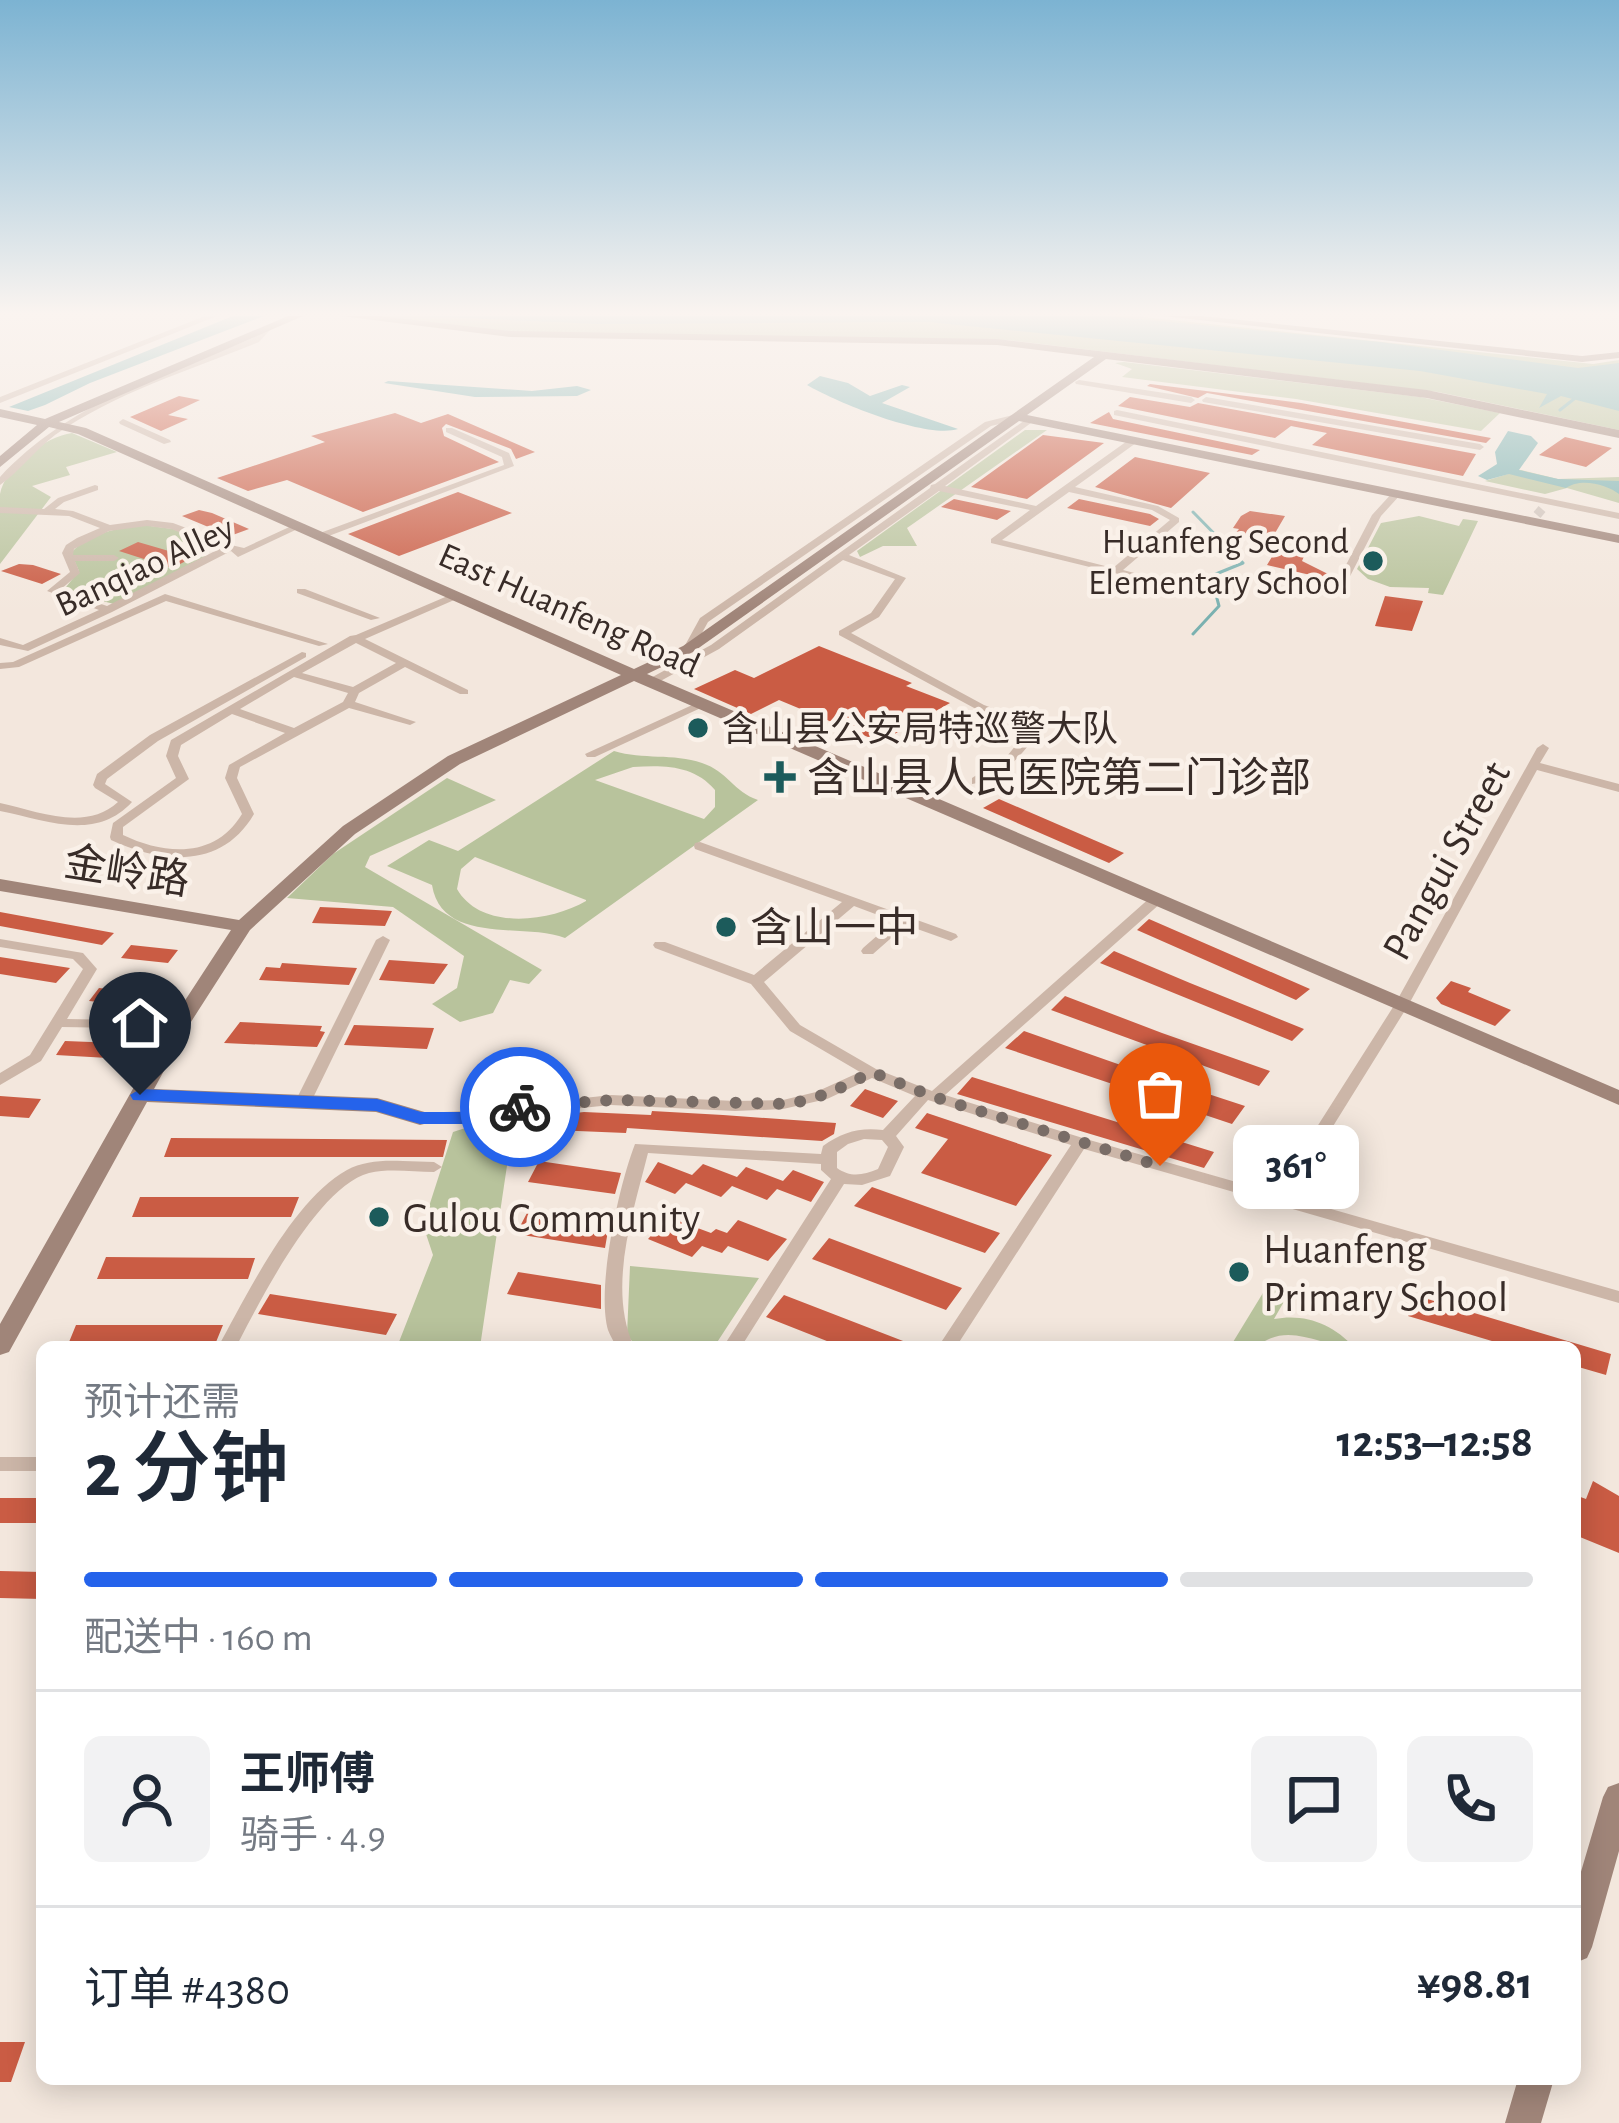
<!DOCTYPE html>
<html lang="zh">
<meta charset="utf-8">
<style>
:root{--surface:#fff;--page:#f2f2f3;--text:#1f2937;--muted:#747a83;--line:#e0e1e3;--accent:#2563eb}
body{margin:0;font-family:"Alegreya Sans","Noto Sans SC",sans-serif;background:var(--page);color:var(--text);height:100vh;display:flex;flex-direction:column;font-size:45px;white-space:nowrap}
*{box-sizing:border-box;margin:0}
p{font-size:39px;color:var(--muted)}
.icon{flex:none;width:66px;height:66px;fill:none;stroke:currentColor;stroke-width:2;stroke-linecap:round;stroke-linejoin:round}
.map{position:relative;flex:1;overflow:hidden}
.details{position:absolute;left:36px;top:1341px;width:1545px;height:744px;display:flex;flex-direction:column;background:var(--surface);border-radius:18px;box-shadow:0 6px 30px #0003}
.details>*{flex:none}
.pin{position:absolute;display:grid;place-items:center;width:102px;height:102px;color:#fff;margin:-123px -51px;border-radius:50% 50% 50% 0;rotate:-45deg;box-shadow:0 0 12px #0007}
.pin .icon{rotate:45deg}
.courier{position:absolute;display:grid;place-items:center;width:120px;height:120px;margin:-60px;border:9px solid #2563eb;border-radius:50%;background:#fff;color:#222;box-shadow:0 3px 15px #0007}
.bubble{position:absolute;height:84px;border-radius:18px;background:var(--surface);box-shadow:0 6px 30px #0003;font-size:39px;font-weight:600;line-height:84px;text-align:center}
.overview em{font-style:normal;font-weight:600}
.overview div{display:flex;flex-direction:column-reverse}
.overview{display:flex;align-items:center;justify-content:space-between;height:204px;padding:0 48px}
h1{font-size:78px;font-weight:600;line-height:90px}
.bar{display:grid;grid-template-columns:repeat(4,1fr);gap:18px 12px;align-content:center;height:144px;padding:0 48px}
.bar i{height:15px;border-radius:9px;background:var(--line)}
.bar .current{background:var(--accent)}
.bar p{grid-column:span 4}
.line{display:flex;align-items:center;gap:30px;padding:0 48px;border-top:3px solid var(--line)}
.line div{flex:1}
.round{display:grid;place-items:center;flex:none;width:126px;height:126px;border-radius:18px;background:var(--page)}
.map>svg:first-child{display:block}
</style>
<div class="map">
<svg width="1619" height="2123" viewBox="0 0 1619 2123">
<rect width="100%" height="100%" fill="#f3e7dd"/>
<!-- green -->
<path fill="#b8c39c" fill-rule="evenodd" d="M358,316H1133L1593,364L1619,360V430L1438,392L1007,340L513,333Z
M1124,362L1420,397L1500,413L1481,431L1296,399L1122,377L1132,369L1115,363Z
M1025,430H1047L907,528L917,546H883L860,557L857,551Z
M72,433L117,452L66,467L70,475L32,486L51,497L0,564C0,542 0,515 0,494C5,467 46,436 72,433Z
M1521,470L1558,479L1619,477V503L1567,488L1545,494L1485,481Z
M1419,516L1459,526L1463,519L1478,521L1443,595L1428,593L1429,588L1390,587L1368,579L1357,569L1381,523Z
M143,525L173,529L219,548L214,551L182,542L174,546L210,558L114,604L67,592L66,587L79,571L71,553C90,532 116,529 143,525Z
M614,751C643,760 673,753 702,763C727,771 734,792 758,800L565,938C525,922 442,946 432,885L387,866L429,840L458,851ZM633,767C664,765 694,765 715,790V807L704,819L595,780ZM475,857L586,900V901C550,922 481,931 457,889L461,869Z
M447,778L496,800L370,856L365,867L542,970L529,984L510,980L493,1013L460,1022L432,1004L457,988L464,956L393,907L287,898L333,854Z
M515,1112L480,1347H397L433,1255L423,1225L453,1132Z
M630,1266L759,1278L714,1347H637L627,1335Z
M1269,1283L1290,1291L1274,1319C1305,1313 1333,1324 1354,1347C1321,1347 1291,1322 1260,1344L1265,1347H1230Z"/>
<!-- water -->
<path fill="#7ab1b0" d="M233,316H264L90,383L45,405L28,411L9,407Z
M419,316H1108L1380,342L1578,368L1619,363V411L1561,396L1539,408L1547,394L1420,371L929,322L598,324Z
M820,376L848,383L870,396L902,385L910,387L882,403L958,429C926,439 838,403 807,385Z
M388,381L532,391L577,386L591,390L577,396L475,397L384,383Z
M1508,431L1531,436L1538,443L1519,470L1558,479L1619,481V494C1608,485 1581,477 1566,488L1509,474L1487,480L1478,476L1497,464L1495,452Z"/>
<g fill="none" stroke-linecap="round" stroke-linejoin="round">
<!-- stream -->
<path stroke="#7ab1b0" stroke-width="3" d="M1560,410L1574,399
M1193,512L1243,563L1211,576L1219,606L1193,634"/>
</g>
<!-- building -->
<path fill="#ca5c44" d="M1150,384L1301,403L1491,438L1486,443L1207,393L1198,398L1147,386Z
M179,396L200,400L168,415L188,419L161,431L130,417Z
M1130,397L1190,407L1198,403L1476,454L1463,476L1312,445L1327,433L1291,426L1275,438L1118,406Z
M1109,412L1113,419L1260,450L1252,455L1090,423Z
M395,413L421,423L448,414L535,452L516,459L511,449L446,424L442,428L444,436L499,462L363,512L287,480L248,491L217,478L325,442L311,436Z
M1043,435L1104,443L1027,499L971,487Z
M1565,437L1612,448L1586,467L1539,455Z
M1135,457L1210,473L1171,508L1095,487Z
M458,492L512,513L399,556L348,534Z
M954,499L1011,511L997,520L941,507Z
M1079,499L1150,514L1159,519L1150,526L1067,508Z
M199,510L212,513L249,529L230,536L182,516Z
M1250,511L1285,516L1271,540L1235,534L1239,529L1233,528L1241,516Z
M138,542L162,549L192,558L172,568L119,551Z
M1276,550L1305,554L1302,561L1330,575L1328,579L1267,565Z
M19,564L33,565L61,574L42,584L1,571Z
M1385,596L1423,601L1412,631L1375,626Z
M819,646L912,683L906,686L950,703L880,742L779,700L751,714L694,689L735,670L754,678Z
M999,799L1124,853L1109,863L983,808Z
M320,907L343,908L392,911L385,926L312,923Z
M0,912L114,933L102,945L0,926Z
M1149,919L1310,989L1296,1000L1137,930Z
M131,945L178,950L168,963L121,958Z
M1114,951L1190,983L1304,1029L1292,1041L1100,963Z
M0,957L70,968L56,983L0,974Z
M389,960L448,964L434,984L379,980Z
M282,963L325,966L357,968L349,985L259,980L266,967L280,968Z
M1451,981L1471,988L1468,992L1511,1010L1495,1026L1441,1004L1436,998Z
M99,988L147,993L137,1006L89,1001Z
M1065,996L1162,1033L1270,1071L1259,1086L1051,1010Z
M240,1022L322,1026L320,1031L325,1032L317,1047L224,1043Z
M354,1025L434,1028L427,1049L344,1045Z
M1024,1031L1132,1069L1245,1106L1232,1124L1005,1048Z
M65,1041L117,1043L108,1058L56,1055Z
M972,1077L1214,1152L1204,1168L957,1094Z
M865,1089L898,1101L883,1118L850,1106Z
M0,1096L41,1099L29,1118L0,1116Z
M652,1111L723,1115L836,1123L834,1134L822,1141L627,1128L626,1133L529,1129L532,1118L584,1112L651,1115Z
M927,1113L1052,1155L1016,1206L921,1173L948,1139L915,1128Z
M171,1138L324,1139L447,1140L443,1157H164Z
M539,1161L621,1173L615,1194L528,1182Z
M658,1162L692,1175L703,1164L737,1177L746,1167L783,1181L793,1170L824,1182L811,1202L777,1189L767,1200L732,1186L721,1197L686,1183L675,1194L645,1182Z
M872,1187L1000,1233L985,1253L854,1206Z
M140,1197H299L291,1217H132Z
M527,1213L609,1225L605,1248L516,1234Z
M668,1217L711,1233L716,1229L727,1233L738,1220L787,1239L768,1261L728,1246L722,1253L702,1246L692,1257L648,1239Z
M829,1238L962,1288L946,1310L812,1259Z
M106,1257L255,1258L248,1279H97Z
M518,1272L601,1285V1309L507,1294Z
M270,1294L397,1314L386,1335L258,1314Z
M784,1295L916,1346V1347H842L766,1317Z
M1414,1295L1611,1354L1606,1375L1575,1366V1347H1512L1408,1316Z
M76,1325H223L214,1347H67Z
M1593,1481L1619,1496V1553L1575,1535V1495L1586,1499Z
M0,1498H42V1523H0Z
M0,1571L42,1572V1599L0,1598Z
M0,2042H25L11,2082H0Z"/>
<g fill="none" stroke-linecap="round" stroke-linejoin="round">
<!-- street-tunnel -->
<path stroke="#cec2b9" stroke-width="9" stroke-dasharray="9 4.5" stroke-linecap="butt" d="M1537,515L1542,509"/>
<!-- street -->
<path fill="#ccb6a8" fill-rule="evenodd" d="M205,316H217L0,403V397Z
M263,328L270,330L259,342C191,370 116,392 55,435C35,450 20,471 0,485V477C70,402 162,376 253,338Z
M1079,380L1191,397L1195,400L1191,403L1076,384L1075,382Z
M1206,397L1480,444L1484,447L1480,450L1203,402L1202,400Z
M1117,410L1619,513V519L1114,415V411Z
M1017,414L1020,415V419L991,426L708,622L692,651H684L683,649L700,618L985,422Z
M1028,418L1035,420L945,486L1036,506L1130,439H1136V443L1075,487L1158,506L1179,518V522L1123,570L1184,586V590L991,543V539L1030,510L939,491L849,555L906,578L879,617L851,633L984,705L1040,726L1042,728C1025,751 1002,781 972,784V778L1008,755L1029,729L976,709L839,635V631L871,613L895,579L843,560L719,649L655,684H647V680L711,645L930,488L931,485L935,484ZM1069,492L1152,510L1170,520L1113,568L1002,540Z
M123,419L170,440L171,442L164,444L120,424L119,422Z
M446,428H452L509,453L514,466L326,537H320V533L504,465L502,457L446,432Z
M95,485L98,486V490L64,502L55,509L73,511L110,525L147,520L173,523L231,545L244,548L298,523L306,525L238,557L231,551L112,612L28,651L0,645V638L23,645L99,610L47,591L70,572L62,553L66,545L77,538L100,528L69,516L0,513V507L44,509L58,498ZM147,526L171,529L221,548L107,606L60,590L80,573L75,561H114L119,558L114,555H73L74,549L109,531Z
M1393,492L1401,494L1381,516L1345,586L1336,588L1335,586L1372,515Z
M297,589H305L380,618L371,620L297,593Z
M457,592L462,595L461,597L365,639L468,690V694H460L405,667L359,693L355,702L416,722L410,725L349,708L240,767L237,778L254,814C222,869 163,864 111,840L110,837L113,823L176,778L166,756L171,740L350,636L356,635ZM356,643L396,663L353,687L302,673ZM294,677L348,693L343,702L294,728L240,709ZM232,714L285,733L229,765L225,778L242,814C215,859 165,855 123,835V827L189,779L178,756L181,745Z
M165,594L328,644L319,646L166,601L19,667L0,669V663L13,662Z
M302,652L306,653V657L158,741L107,779L105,784L132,802C95,842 46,820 0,811V803C37,811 86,832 118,802L95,788L93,785L97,774L150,735Z
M701,701L707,704L705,706L595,757H587L585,754Z
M1543,744L1549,748L1540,763L1619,784V792L1537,770L1409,1004L1289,1197L1619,1291V1303L1084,1149L956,1347H938L1071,1145L928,1100L896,1136L904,1147L890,1176L862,1185L844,1184L741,1347H723L831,1179L821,1170V1164L648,1153C633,1214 607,1287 634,1347H616C614,1341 610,1336 608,1330C596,1288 619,1185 635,1144L821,1154L823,1146C842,1132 860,1127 883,1130L915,1096L872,1078L827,1099L783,1109L735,1111L611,1105L444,1122L420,1123L412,1118L420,1113L468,1111L611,1095L735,1101L783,1100L816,1092L860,1072L790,1031L751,984L655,948L653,945L655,942H665L754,975L842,902L695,849L694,846L695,843L700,842L956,934L958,937L951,941L906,925L873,954H863L861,951L863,948L894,921L854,906L764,982L800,1025L876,1069L932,1091L1152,896H1162L1164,899L1162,902L945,1095L1086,1139L1275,1193L1395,1004L1537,748ZM864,1139L882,1140L888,1147L878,1169C863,1175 851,1178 837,1168V1152L848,1144Z
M383,936L390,940L311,1102L308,1105H298L295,1102L376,940Z
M0,939L83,953L97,969L67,1019L179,1021L186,1025L179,1029L62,1027L41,1061L0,1085V1073L30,1055L83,969L73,959L0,947Z
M403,1161L434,1162L442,1167L434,1172C413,1172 390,1168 369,1173C317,1187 260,1301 236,1347H218C248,1293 292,1201 347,1170C363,1161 384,1160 403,1161Z
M0,1457H42V1471H0Z"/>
<!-- secondary -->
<path fill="#a08579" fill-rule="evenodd" d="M288,316H303L59,422L86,428L634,669L683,646L1094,357L997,345L511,337L341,316H379L511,331L997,339L1427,390L1619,430V438L1427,398L1106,359L1027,415L1619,535V543L1019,421L693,652L647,674L1619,1090V1105L634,681L460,764L355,834L250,930L189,1025L154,1089L377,1098L428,1113L431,1118L428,1123L420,1125L376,1112L147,1102L9,1352L0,1355V1324L169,1025L231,930L0,891V879L239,920L343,826L448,756L621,675L78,434L49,427L0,467V456L37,425L0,417V409L45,419Z
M1163,316H1202L1582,356L1619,352V358L1582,362Z
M1619,1783V1851L1592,1947L1587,1958L1575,1963V1892L1603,1797L1608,1787Z
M1518,2079H1554L1541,2123H1505Z"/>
</g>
<!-- sky -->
<linearGradient id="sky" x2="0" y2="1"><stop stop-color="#7cb3d2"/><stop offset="0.51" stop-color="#faf4f0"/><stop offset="1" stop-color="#faf4f0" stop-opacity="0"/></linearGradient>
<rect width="1619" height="614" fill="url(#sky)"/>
<!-- route -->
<path fill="#2563eb" d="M140,1089L377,1099L421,1112H475L520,1101L530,1107L475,1124H420L376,1111L133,1100L130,1095Z"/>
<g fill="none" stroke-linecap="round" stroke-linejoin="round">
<!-- done -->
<path stroke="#796d67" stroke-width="12" stroke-dasharray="0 21.6" d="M520,1107L612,1100L791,1104L830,1093L872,1072L934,1097L1160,1166"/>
</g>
<!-- markers -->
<g fill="#1c5b5b" stroke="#faf1e9" stroke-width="4.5">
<circle cx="1373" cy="561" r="12"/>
<circle cx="698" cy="728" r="12"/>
<path d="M774 759h12v12h12v12h-12v12h-12v-12h-12v-12h12z"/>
<circle cx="726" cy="927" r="12"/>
<circle cx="379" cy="1217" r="12"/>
<circle cx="1239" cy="1272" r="12"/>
</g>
<g text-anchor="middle" stroke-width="9" stroke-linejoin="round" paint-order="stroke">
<!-- far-poi labels -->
<g font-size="36" fill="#382c28" stroke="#faf1e9" text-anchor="end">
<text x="1349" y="553">Huanfeng Second<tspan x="1349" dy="41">Elementary School</tspan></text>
<text x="722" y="741" text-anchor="start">含山县公安局特巡警大队</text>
</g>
<!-- far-street labels -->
<g font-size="36" fill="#382c28" stroke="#faf1e9">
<text transform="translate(144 565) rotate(-25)" y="13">Banqiao Alley</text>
<text transform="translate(570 609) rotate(24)" y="13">East Huanfeng Road</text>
</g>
<!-- poi labels -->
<g font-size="42" fill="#382c28" stroke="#faf1e9" text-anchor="start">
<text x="807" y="792">含山县人民医院第二门诊部</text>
<text x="750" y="942">含山一中</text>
<text x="403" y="1232">Gulou Community</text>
<text x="1263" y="1263">Huanfeng<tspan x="1263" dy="48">Primary School</tspan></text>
</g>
<!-- street labels -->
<g font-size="42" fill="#382c28" stroke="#faf1e9">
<text transform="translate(1445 860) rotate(-61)" y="15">Pangui Street</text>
<text transform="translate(127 870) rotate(9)" y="15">金岭路</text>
</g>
</g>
</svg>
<div class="pin" style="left:1160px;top:1166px;background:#ea580c"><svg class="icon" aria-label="bag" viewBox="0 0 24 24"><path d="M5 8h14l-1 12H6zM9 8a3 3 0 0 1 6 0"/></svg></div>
<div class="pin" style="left:140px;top:1095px;background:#1f2937"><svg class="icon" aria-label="home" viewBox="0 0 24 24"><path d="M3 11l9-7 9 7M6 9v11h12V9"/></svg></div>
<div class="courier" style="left:520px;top:1107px"><svg class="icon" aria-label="bike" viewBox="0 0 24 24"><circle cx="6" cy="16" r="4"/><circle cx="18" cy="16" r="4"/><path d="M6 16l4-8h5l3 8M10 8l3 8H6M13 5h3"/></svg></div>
<div class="bubble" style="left:1233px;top:1125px;width:126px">361°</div>
<section class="details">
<div class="overview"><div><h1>2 分钟</h1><p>预计还需</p></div><em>12:53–12:58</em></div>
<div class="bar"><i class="current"></i><i class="current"></i><i class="current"></i><i></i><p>配送中 · 160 m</p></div>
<div class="line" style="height:216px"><a class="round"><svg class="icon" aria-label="person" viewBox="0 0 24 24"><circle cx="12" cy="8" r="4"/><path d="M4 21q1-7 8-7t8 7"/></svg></a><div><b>王师傅</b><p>骑手 · 4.9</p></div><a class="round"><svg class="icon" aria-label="chat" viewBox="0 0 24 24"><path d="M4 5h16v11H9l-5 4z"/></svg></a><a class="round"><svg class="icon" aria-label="phone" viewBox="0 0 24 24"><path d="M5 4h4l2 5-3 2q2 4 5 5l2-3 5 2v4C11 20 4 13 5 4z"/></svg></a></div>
<div class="line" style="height:156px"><div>订单 #4380</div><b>¥98.81</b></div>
</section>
</div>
